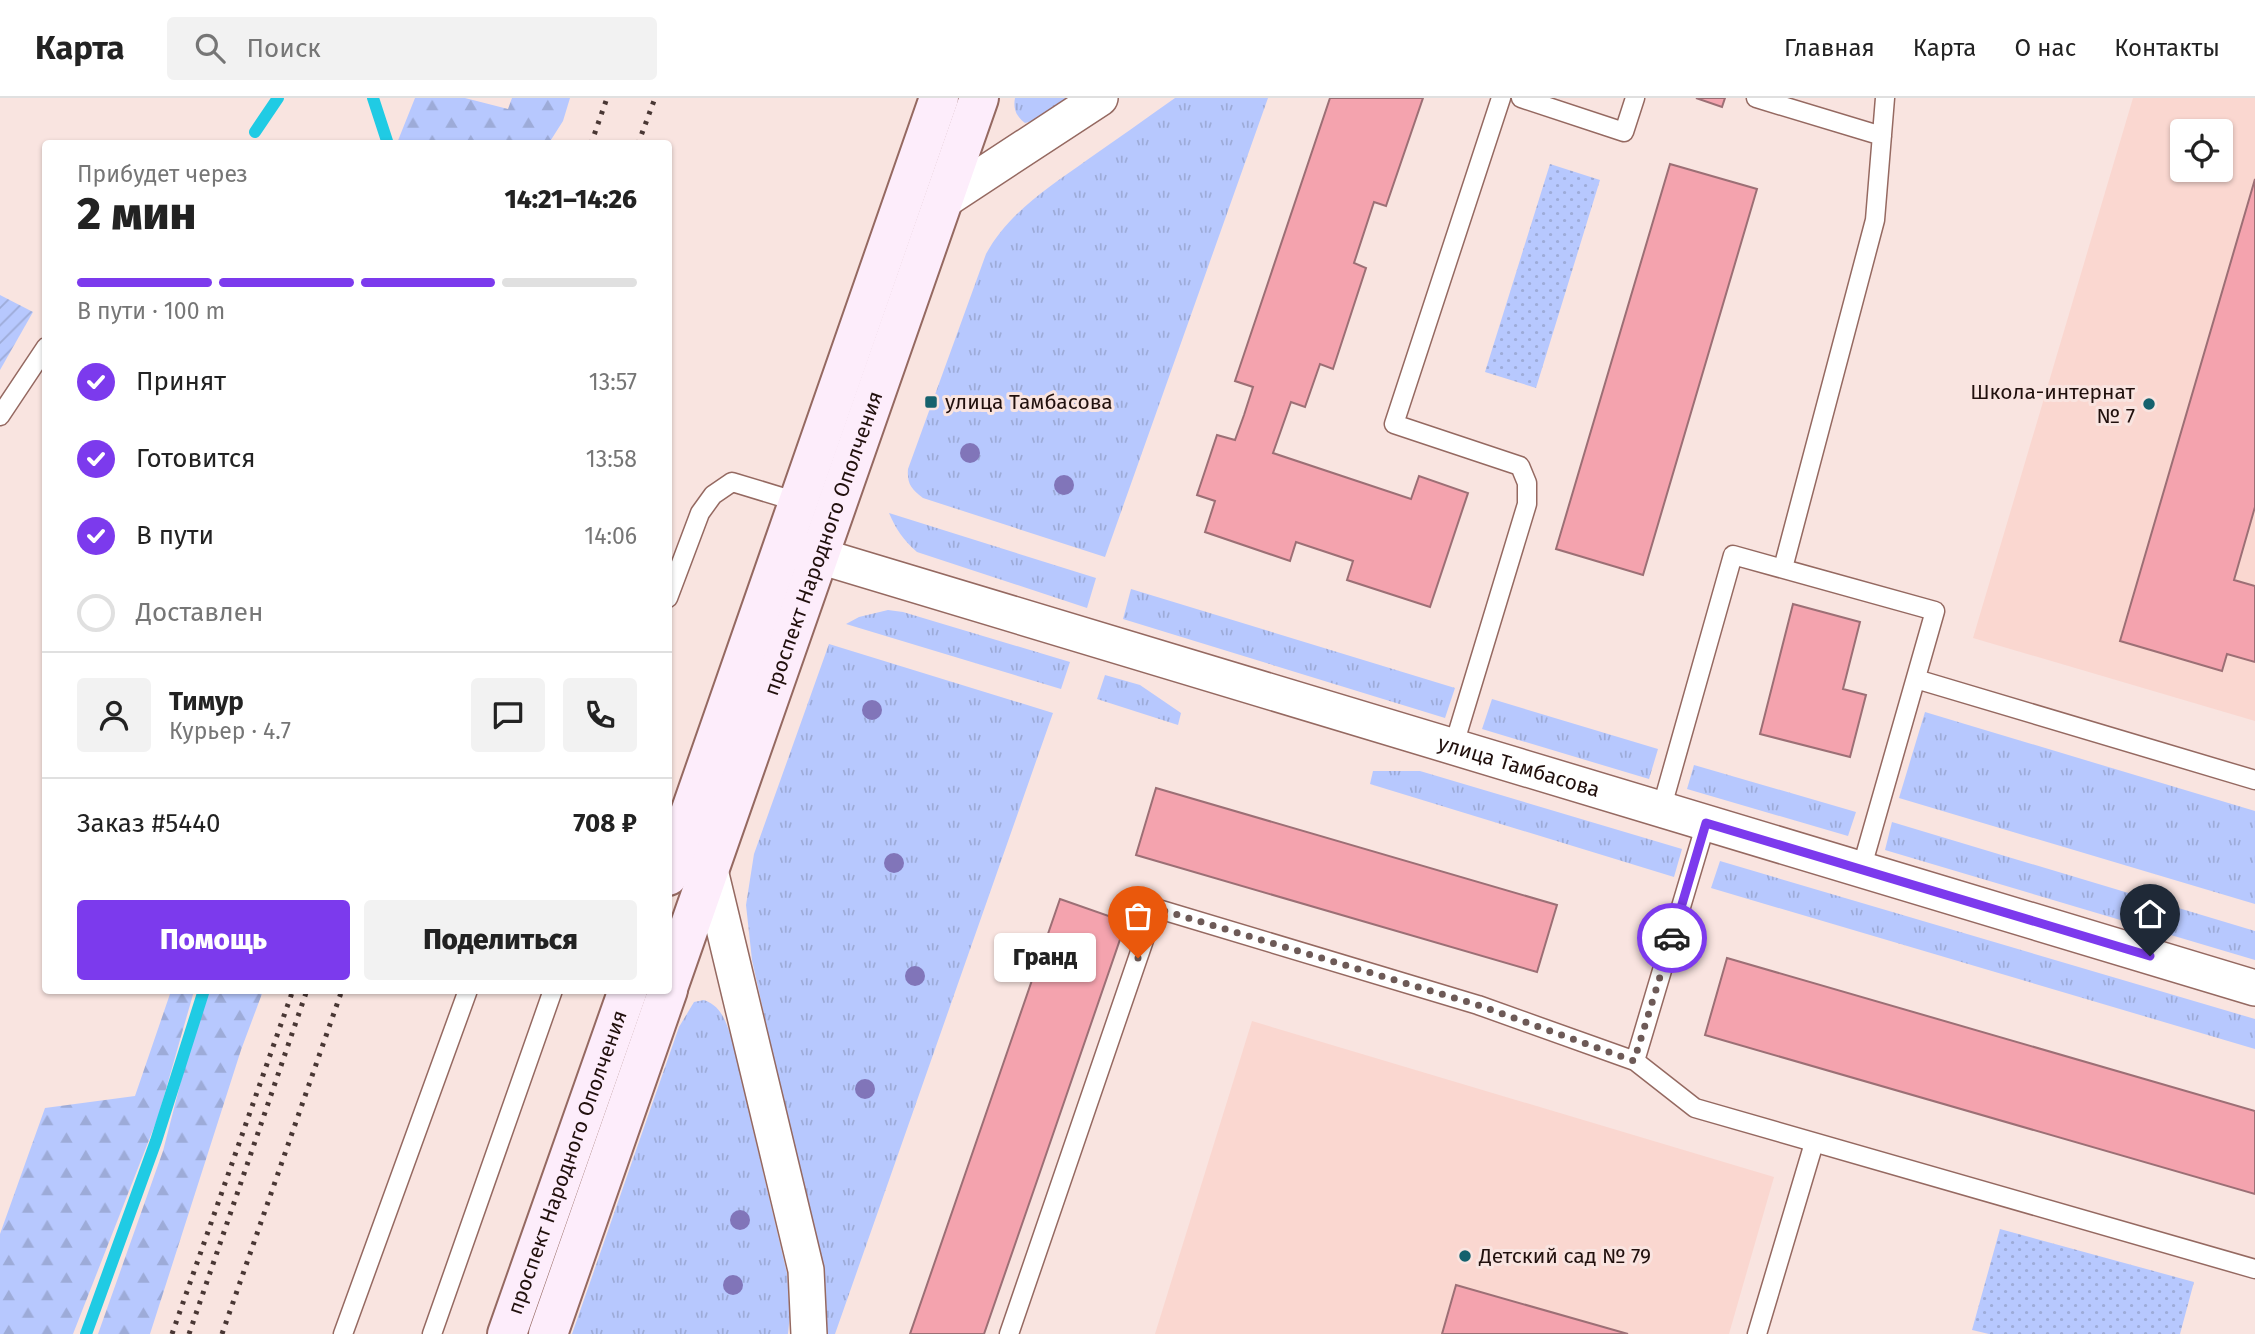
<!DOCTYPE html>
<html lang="ru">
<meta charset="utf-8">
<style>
:root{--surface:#fff;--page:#f2f2f2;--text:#222;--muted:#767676;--line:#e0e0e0;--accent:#7c3aed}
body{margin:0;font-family:"Fira Sans",sans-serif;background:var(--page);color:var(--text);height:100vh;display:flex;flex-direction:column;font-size:26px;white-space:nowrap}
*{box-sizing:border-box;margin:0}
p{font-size:23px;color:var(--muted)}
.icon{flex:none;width:38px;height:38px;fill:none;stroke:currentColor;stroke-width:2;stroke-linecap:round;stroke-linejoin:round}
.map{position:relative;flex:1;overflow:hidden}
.drawer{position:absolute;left:42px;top:42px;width:630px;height:854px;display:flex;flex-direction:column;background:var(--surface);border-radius:7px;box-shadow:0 2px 5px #0004}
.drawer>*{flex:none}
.fabs{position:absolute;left:2170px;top:21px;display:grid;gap:14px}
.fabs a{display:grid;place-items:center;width:63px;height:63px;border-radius:7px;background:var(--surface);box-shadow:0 2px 5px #0004;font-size:35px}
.pin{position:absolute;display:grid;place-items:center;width:60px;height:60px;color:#fff;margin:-72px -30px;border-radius:50% 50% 50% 0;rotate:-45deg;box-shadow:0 0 7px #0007}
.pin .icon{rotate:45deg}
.courier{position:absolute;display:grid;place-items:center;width:70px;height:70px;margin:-35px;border:5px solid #7c3aed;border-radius:50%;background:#fff;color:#222;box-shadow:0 2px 9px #0007}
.bubble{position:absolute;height:49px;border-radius:7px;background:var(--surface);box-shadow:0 2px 5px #0004;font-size:23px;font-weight:800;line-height:49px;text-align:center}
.headline em{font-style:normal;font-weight:800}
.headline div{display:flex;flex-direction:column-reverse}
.headline{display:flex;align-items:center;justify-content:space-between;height:119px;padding:0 35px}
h1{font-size:46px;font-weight:800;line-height:52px}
.bar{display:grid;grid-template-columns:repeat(4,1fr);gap:10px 7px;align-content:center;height:84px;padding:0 35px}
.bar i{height:9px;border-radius:5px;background:var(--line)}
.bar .current{background:var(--accent)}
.bar p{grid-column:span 4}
.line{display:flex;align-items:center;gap:18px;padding:0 35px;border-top:2px solid var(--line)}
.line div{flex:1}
.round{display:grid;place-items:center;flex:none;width:74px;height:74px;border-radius:7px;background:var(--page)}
ol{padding:0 35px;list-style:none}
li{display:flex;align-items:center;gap:21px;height:77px}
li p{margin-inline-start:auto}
li .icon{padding:7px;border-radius:50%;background:var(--accent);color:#fff;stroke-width:4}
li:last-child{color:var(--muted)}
li i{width:38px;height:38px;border:4px solid var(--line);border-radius:50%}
.action{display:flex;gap:14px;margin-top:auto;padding:14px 35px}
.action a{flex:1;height:80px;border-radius:7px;background:var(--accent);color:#fff;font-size:28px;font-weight:800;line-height:80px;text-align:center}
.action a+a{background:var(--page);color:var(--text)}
header{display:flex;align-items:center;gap:42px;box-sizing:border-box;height:98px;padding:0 35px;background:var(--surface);border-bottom:2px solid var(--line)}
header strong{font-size:33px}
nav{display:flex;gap:38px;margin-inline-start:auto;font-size:24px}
.search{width:490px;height:63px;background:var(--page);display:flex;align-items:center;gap:18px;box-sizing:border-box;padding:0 24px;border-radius:7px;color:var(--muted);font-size:26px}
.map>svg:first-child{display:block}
</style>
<header>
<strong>Карта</strong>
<div class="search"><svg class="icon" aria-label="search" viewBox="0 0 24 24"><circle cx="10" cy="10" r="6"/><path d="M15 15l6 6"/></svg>Поиск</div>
<nav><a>Главная</a><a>Карта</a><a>О нас</a><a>Контакты</a></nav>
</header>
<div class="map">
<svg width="2255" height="1236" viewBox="0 0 2255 1236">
<defs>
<pattern id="grass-tufts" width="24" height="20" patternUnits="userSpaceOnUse" patternTransform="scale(1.75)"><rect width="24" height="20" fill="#b7c8fe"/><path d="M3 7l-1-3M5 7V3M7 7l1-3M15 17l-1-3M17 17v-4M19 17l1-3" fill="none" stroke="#9dabd8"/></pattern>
<pattern id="forest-firs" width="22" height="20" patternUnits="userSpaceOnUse" patternTransform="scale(1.75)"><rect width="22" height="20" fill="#b7c8fe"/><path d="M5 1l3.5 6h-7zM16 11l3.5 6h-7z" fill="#9dabd8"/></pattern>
<pattern id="park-dots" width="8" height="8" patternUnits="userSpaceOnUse" patternTransform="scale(1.75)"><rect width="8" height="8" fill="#b7c8fe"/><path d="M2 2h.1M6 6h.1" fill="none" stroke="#9dabd8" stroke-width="1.8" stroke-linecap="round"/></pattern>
<pattern id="garden-furrows" width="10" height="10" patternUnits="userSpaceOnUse" patternTransform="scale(1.75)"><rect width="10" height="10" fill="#b7c8fe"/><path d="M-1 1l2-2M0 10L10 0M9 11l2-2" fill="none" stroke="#9dabd8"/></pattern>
</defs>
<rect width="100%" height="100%" fill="#f9e4e0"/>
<!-- built -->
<path fill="#fad7d0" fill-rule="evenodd" d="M2133,0H2255V623L1973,540ZM2182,33H2221V72H2182Z
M1252,923L1774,1079L1729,1236H1155Z"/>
<!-- grass -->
<path fill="url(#grass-tufts)" d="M1015,0H1072L1039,21L1025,25C1016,18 1013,11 1015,0Z
M1175,0H1268L1105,459L923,400C911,391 907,386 908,371L986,156C1009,114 1048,90 1087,62C1116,42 1145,21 1175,0Z
M889,415L1096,480L1087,510L917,454C903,442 896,431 889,415Z
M1131,491L1455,590L1445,620L1123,521Z
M888,512L903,514L1070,564L1061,591L846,526L859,519Z
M829,546L1053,615L835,1236H826L818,1162L752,862L746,807L754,756Z
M1105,577L1140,587L1181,615L1178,627L1097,601Z
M1492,601L1658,651L1649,681L1482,631Z
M1925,614L2255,713V806L1899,700Z
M1694,667L1856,714L1848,738L1687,691Z
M1373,673H1420L1682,751L1674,779L1370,686Z
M1892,724L2255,833V862L1885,752Z
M1720,763L2255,921V951L1711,790Z
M704,902C721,908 725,922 731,938L787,1175L790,1216L788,1236H572L679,929L694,904Z"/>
<!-- forest -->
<path fill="url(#forest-firs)" d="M415,0H465L508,11L512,0H570L563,23L549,45H397Z
M171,893H194L158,1019L73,1236H0V1136L45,1010L135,998Z
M207,893H263L241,952L150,1236H98L163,1053L198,917Z"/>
<!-- park -->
<path fill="url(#park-dots)" d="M1550,66L1600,82L1536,290L1485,274Z
M2000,1131L2194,1184L2180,1236H1989L1972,1232Z"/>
<!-- garden -->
<path fill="url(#garden-furrows)" d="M0,197L33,214L0,272Z"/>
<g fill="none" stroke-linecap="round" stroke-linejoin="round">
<!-- stream -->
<path stroke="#20cbe4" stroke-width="12" d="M373,0L388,46
M255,34L278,0
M86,1236L156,1043L204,892"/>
</g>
<!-- building -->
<path fill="#f4a3ae" stroke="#9c6f75" stroke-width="2" d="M1330,0H1423L1386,108L1374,104L1354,165L1366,170L1333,271L1320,266L1305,309L1291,304L1273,355L1411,401L1419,378L1468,395L1430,509L1347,482L1353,463L1296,444L1290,463L1205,434L1215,403L1197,397L1217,337L1235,342L1244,317L1253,289L1235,283Z
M1696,0H1725L1722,9Z
M1670,66L1757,91L1643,477L1556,451Z
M2255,81V409L2234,482L2255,488V564L2227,556L2222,573L2120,543Z
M1793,506L1860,524L1843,591L1866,597L1850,659L1760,636Z
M1156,690L1557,807L1537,874L1136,757Z
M1060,801L1126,824L1039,1077L984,1236H910Z
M1727,860L2255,1013V1096L1705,937Z
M1456,1187L1628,1236H1442Z"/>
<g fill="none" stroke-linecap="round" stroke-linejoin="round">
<defs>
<path id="lane" d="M1521,0L1624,34L1635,0
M1756,0L1882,38
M0,318L46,249
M1783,470L1875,122L1885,0
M668,500L700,415L713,397L732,384L798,404
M1916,581L2255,682
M1453,650L1527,406V385L1520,368L1394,326L1501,0
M1661,712L1733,457L1935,513L1861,772
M1635,963L1706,725
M343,1236L468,892
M432,1236L553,892
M1009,1236L1155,810L1478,907L1635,963L1695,1010L2255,1171
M1757,1236L1814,1045"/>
<g id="street">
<path d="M943,103L1100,0"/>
<path id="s1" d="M793,450L2255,890"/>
<path d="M710,772L806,1172L809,1236"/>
</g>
<g id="secondary">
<path d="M668,778L939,0"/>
<path id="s2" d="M668,890L979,0"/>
<path id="s3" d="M507,1236L628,892"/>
<path d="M548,1236L668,892"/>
</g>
</defs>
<!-- lane casing -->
<use href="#lane" stroke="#956961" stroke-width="21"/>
<!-- street casing -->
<use href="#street" stroke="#956961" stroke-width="38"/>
<!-- secondary casing -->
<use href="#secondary" stroke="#956961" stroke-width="42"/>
<!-- lane -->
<use href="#lane" stroke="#fff" stroke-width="18"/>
<!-- street -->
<use href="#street" stroke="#fff" stroke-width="35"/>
<!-- secondary -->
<use href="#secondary" stroke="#fdedfb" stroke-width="38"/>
<!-- rail -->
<path stroke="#493734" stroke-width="5" stroke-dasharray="3.5 7" stroke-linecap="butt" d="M591,46L607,0
M638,46L655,0
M172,1236L293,892
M189,1236L307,892
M222,1236L342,892"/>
</g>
<!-- trees -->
<g fill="#8175b9">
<circle cx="970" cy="355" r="10"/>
<circle cx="1064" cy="387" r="10"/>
<circle cx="872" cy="612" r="10"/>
<circle cx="894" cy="765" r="10"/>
<circle cx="915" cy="878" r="10"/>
<circle cx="865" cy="991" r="10"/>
<circle cx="740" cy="1122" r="10"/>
<circle cx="733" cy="1187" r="10"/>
</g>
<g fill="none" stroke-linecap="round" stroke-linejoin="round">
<!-- done -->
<path stroke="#6d5a57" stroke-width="7" stroke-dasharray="0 12.6" d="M1138,860L1155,810L1478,907L1634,963L1672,840"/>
<!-- route -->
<path stroke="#7c3aed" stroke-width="9" d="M1672,840L1706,725L2150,858"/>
</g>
<!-- markers -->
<g fill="#15616d" stroke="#f9e4e0" stroke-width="2.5">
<rect x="924" y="297" width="14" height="14" rx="3.5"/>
<circle cx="2149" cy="306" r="7"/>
<circle cx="1465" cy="1158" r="7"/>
</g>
<g text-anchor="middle" stroke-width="6" stroke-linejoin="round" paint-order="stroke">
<!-- poi labels -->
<g font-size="21" fill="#21100d" stroke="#f9e4e0" text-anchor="start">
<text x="2135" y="301" text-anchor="end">Школа-интернат<tspan x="2135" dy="24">№ 7</tspan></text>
<text x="945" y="311">улица Тамбасова</text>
<text x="1479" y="1165">Детский сад № 79</text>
</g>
<!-- street labels -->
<g font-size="21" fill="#21100d" stroke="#f9e4e0">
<text dy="7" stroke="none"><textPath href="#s2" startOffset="471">проспект Народного Ополчения</textPath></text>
<text dy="7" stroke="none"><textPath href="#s1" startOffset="758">улица Тамбасова</textPath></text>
<text dy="7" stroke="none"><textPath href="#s3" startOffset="182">проспект Народного Ополчения</textPath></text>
</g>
</g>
</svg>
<div class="fabs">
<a><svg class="icon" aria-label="locate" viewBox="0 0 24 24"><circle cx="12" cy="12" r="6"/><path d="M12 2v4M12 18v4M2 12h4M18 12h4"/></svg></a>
</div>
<div class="pin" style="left:1138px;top:860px;background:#ea580c"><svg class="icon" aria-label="bag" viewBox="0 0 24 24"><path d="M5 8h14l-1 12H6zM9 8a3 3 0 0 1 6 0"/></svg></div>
<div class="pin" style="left:2150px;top:858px;background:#1f2937"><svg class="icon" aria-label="home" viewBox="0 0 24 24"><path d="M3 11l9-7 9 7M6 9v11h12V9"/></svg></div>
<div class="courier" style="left:1672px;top:840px"><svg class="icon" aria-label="car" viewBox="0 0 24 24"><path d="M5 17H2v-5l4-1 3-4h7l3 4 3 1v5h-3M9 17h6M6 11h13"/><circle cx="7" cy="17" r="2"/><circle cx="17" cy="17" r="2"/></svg></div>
<div class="bubble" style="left:994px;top:835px;width:102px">Гранд</div>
<section class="drawer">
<div class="headline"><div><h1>2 мин</h1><p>Прибудет через</p></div><em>14:21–14:26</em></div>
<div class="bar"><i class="current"></i><i class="current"></i><i class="current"></i><i></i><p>В пути · 100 m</p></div>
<ol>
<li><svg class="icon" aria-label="check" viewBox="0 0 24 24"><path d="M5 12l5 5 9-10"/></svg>Принят<p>13:57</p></li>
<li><svg class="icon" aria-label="check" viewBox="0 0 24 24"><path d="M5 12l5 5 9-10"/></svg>Готовится<p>13:58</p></li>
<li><svg class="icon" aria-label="check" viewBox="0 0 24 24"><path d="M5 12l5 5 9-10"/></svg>В пути<p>14:06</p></li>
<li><i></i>Доставлен</li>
</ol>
<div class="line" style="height:126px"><a class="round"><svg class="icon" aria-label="person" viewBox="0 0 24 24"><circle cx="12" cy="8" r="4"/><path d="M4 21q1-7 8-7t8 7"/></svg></a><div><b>Тимур</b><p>Курьер · 4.7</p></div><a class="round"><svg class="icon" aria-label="chat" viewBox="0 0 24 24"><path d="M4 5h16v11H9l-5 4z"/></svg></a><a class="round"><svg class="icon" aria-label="phone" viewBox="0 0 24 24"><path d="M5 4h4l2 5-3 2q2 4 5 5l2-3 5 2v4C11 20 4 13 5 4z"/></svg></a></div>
<div class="line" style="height:91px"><div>Заказ #5440</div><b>708 ₽</b></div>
<div class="action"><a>Помощь</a><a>Поделиться</a></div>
</section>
</div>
